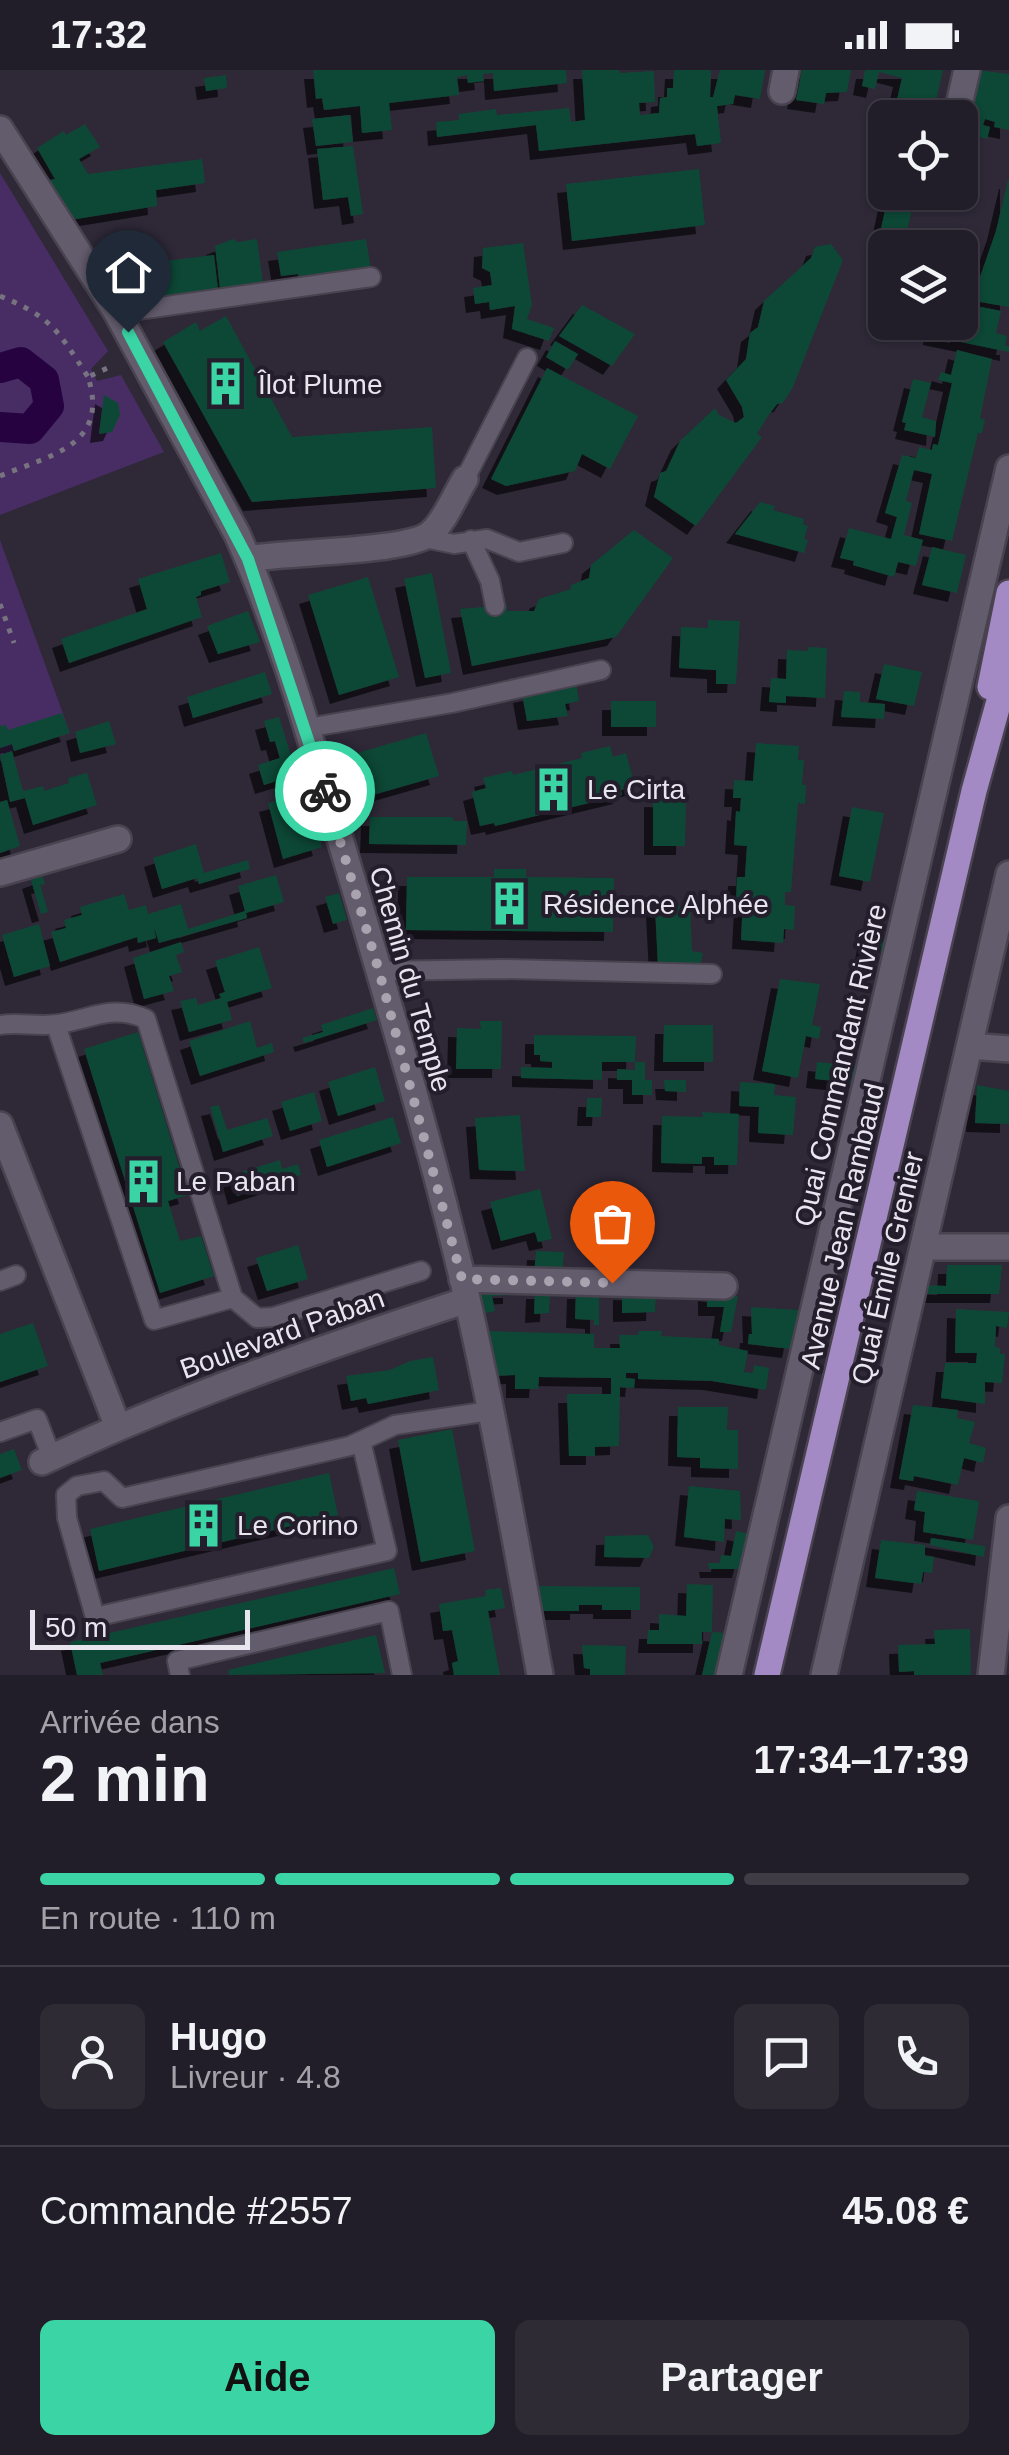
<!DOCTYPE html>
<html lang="fr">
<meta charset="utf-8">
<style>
:root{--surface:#221e29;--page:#2e2b35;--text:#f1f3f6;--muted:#a2a2a8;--line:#3f3c46;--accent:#3ad4a5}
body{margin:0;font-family:Arial,sans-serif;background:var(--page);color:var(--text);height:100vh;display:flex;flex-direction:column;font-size:38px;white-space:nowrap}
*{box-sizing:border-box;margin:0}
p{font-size:32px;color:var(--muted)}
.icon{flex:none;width:55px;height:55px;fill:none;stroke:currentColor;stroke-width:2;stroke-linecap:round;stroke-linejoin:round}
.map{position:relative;height:1605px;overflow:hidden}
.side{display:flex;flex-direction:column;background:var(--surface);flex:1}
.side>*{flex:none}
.tools{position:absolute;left:868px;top:30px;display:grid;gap:20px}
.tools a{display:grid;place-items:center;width:110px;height:110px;border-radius:15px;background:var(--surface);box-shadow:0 2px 8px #0004,0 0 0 2px var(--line);font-size:50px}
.scale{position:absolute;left:30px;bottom:25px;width:220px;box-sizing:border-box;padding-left:10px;border:5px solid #e9e5ef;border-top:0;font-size:28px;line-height:35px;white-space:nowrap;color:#e9e5ef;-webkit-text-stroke:8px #241e2c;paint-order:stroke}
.pin{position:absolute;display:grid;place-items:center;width:85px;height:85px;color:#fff;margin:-102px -42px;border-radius:50% 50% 50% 0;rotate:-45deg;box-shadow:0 0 10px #0007}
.pin .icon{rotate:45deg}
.courier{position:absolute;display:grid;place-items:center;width:100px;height:100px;margin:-50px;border:8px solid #3ad4a5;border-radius:50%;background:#fff;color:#222;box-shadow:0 2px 12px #0007}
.summary em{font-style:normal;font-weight:700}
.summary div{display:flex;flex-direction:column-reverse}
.summary{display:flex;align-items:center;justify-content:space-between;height:170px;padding:0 40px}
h1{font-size:65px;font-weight:700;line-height:75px}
.bar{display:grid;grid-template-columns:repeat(4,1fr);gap:15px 10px;align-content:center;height:120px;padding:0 40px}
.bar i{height:12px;border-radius:8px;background:var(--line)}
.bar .active{background:var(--accent)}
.bar p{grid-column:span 4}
.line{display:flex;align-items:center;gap:25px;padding:0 40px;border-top:2px solid var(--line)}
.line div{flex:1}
.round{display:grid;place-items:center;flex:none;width:105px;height:105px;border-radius:15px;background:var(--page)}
.cta{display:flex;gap:20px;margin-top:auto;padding:20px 40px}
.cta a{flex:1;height:115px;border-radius:15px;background:var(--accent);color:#111;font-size:40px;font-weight:700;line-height:115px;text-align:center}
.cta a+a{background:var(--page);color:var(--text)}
.status{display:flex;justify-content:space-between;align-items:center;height:70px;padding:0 50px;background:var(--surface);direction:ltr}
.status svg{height:28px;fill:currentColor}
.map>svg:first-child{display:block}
</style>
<div class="status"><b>17:32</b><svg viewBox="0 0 49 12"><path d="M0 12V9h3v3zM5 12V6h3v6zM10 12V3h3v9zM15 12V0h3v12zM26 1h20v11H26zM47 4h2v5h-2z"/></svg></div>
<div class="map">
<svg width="1009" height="1605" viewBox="0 0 1009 1605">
<defs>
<filter id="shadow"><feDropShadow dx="-9" dy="9" stdDeviation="0" flood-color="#0009"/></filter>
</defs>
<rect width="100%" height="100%" fill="#2e2837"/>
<!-- green -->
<path fill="#482d64" d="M0,103L108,281L91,299L97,311L121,305L164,382L0,445Z
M0,470L70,663L0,685Z"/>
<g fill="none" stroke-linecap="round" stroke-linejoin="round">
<!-- canal -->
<path stroke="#260340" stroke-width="30" d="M0,298L21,292L44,310L49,336L30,359L0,357"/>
</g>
<!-- building -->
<path fill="#114736" filter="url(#shadow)" d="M313,0H566L567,13L494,21L493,3L483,4L484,11L468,13L467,5L457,7L459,25L389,33L392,60L362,63L360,36L324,40L322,28L316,29Z
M582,0H619L620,3L654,1L655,32L639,33L640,45L659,43L660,28L667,27V18H673L674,0H711L710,27H713L720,0H765L760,29L735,25L733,34L717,36L721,73L697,76L695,64L539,81L536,55L437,67L436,52L459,50V44L496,39L497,45L569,38L571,52L585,50Z
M802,0H851L847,22L826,23L824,34L796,30Z
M865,0H943L932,48L893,47L902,8L879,2L875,19L862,16Z
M977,0L1009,4V60L994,57L995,52L985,49L983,55L990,57L987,69L962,63Z
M226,5L227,18L206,21L204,8Z
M350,45L353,72L316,76L312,49Z
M85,54L100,77L79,89L88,104L202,89L205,113L156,120L157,136L70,150L45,111L55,109L37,78L64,61L66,65Z
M353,76L363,144L351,146L348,127L323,130L317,79Z
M699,99L705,155L572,171L566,114Z
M1008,110H1009V237L969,230L975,209L980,207L996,161Z
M889,122H916L906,165L879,168Z
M233,169L238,172L257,169L263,214L220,219L215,176Z
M366,169L371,200L299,209L298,204L281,206L277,182Z
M523,173L532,235L527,249L554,258L549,271L512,259L515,236L490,240L489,232L475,234L473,218L492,215L490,202L482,198L483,178Z
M831,174L843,190L793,317L783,333L777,334L768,346L757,364L762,367L696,456L654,427L660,403L666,401L680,371L715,338L719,345L736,353L744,347L742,337L726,310L746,289L750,263L758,257L764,231L811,188L815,177Z
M214,185L218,220L146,229L141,194Z
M112,196L134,231L121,233L102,202Z
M966,234L1001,241L996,263L1007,266L1005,276H1009V282L932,266L933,259L959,264Z
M582,235L635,264L612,296L559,266Z
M226,246L292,367L432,357L436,418L252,432L163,272L196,252L200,261Z
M555,271L578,284L568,300L546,287Z
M957,280L992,289L980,348L985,350L982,363H978L952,471L919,464L932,404L914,400L906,431L912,433L904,465L923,470L916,496L898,492L894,507L853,495L854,491L840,488L849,458L891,469L897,447L885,443L902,385L916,388L919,377L932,380L933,374L938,375L952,313L938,310L941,302L951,305Z
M547,298L638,346L610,399L582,384L575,401L506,416L491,409Z
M913,309L931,313L922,347L936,351L935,367L904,360L906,353L902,352Z
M104,325L118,333L120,345L112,362L99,364Z
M760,432L775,436L773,440L804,449L803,454L808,456L804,469L808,470L804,483L735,464Z
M634,460L673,488L616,567L472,596L460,539L507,535V541H534L539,529L571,519V515L589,508L591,495Z
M932,477L966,485L957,523L922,515Z
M221,483L230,512L201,521V525L196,527L202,547L69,593L61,569L147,539L138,509Z
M432,503L451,603L425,608L404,509Z
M368,507L399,607L339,625L308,525Z
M248,541L260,572L218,584L207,556Z
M708,550L740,551L736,614H716V600L679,598L681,557L708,558Z
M808,577L827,578L825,628L786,626V633L769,632L771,608L786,609L787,580L808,581Z
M884,594L922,602L914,636L876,629Z
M265,602L272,624L193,648L187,627Z
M576,613L579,631L565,634L568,646L527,651L522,624Z
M844,621L860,622V632L885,634L884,649L841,647Z
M611,631H656V657H611Z
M62,643L70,663L14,681L12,674L0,678V656L6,655L8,660Z
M279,647L297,705L264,715L258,695L280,688L275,671L270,672L264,651Z
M109,651L116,674L80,683L75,662Z
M426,663L439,706L359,729L347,686Z
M756,673L799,676L798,690H804L802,715H806L805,734L798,733L791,822H785V835L795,836L794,860L784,859L783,873L741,870L743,831H736L737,807H745L747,776L734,775L736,741L740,742L741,728H733L734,710L753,711Z
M610,676L613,687L626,683L635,717L621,720L622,725L495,756L494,753L480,756L472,722L486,718L483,708L512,701L513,705L582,688L581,683Z
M12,681L23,721L43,716L44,721L69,713L68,708L87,703L97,735L33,755L25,728L10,732L0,685Z
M294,726L308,732L322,777L283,789L268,733Z
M653,728L686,729L685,776H653Z
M7,730L20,776L0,783V732Z
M852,737L884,743L870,812L839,806Z
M370,747H452L454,751H467L466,775L369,774Z
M196,774L204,803L248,790L250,799L199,814L197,808L162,819L153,788Z
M494,799H526V807L614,808L613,862L406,860L407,807H494Z
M276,805L284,832L246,843L247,848L159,873L154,857L156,868L138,873L137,867L60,892L51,862L66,858L64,850L82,845L80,837L124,824L129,840L146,835L148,844L181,834L188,859L245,841L238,816Z
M42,806L45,814L40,815L48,842L41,844L31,810Z
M339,823L347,850L333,854L325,827Z
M690,835L692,881L703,883L700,897L658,896L655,837Z
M39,854L50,896L14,907L2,865Z
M867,865L885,867L883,882L864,881Z
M181,872L184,882L176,885L182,902L169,906L174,921L144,929L133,888Z
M259,877L272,918L227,932L232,950L189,962L180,931L196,928L198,935L221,928L219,924L225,922L215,891Z
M780,909L820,914L812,955L821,957L819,969L806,966L798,1008L762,1001Z
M373,938L377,950L304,973L302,968L323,962L321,955Z
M250,951L257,978L272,973L274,982L200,1006L189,971Z
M480,951H502L501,999H456L457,958L481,959Z
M664,955H713V992H663Z
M138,962L188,1125L168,1131L180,1171L201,1166L214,1206L160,1223L84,979Z
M534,965L636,966L635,992H602V1010L521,1008V997L552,998V992L540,991V985H534Z
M635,992H645V1010H652V1025H632V1010H617V999L635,1000Z
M817,992L857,996L853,1013L815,1009Z
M375,997L385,1031L338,1046L328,1012Z
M664,1010H686V1022L665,1021Z
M740,1012L775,1014L774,1025L796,1027L793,1065L758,1063L759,1037L739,1036Z
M977,1015L1009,1021V1054L975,1053Z
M314,1022L322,1051L290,1061L281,1032Z
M587,1028H602L601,1047H586Z
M219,1035L227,1060L267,1048L273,1066L223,1082L210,1037Z
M702,1042L739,1044L737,1095H714V1087H702V1094L661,1093L662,1046L703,1047Z
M520,1045L525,1101L479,1100L475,1048Z
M393,1047L401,1073L327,1097L319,1070Z
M280,1090L282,1099L298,1094L301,1105L237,1126L231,1105Z
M540,1119L552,1169L538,1172L535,1162L501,1171L490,1132Z
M638,1126V1141H652V1164L589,1165L588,1128Z
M298,1175L308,1209L267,1221L256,1188Z
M536,1181L564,1182L562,1206H534Z
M947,1195H1002L999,1224H921L923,1215L946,1216Z
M477,1219H512V1225L492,1226L495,1241L482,1244Z
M535,1220H550L549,1243L534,1244Z
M576,1220H599V1255H594V1250L575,1249Z
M622,1221L656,1222L655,1242L622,1243Z
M707,1222L738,1226L731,1262H720L724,1237H707Z
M751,1237L799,1240L791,1279L748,1274L749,1264H752Z
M956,1239L1009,1242L1007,1258L996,1256L995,1277L1000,1278V1284H1005L1002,1313L985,1312V1334L941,1328L945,1293H976L977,1283H955Z
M33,1253L48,1296L0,1312V1264Z
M485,1261L594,1264V1278H620L619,1265H638L639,1261H662L661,1266L719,1269V1275L748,1281L744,1302L753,1303L754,1295L769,1298L766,1320L712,1311L638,1309V1303H626V1308L635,1309L634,1318L620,1317L619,1376L595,1377V1386H569L567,1324H611V1308L539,1307L538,1319H515V1305L494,1306Z
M433,1287L439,1320L368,1334L366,1328L351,1331L346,1306L390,1300L410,1291Z
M913,1335L958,1340L957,1348L975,1352L969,1373L986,1378L983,1393L964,1388L958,1415L914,1406L913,1411L899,1409Z
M678,1337H728L727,1360H738V1399L700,1398V1388L677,1387Z
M452,1359L475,1481L421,1492L398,1370Z
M14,1379L22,1400L0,1408V1384Z
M329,1403L338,1445L99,1501L90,1459Z
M689,1416L740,1421L741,1450L725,1449L724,1472L684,1467Z
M917,1421L979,1431L973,1470L923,1462L925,1442L914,1440Z
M736,1461L750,1464L741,1499H709L708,1493H720L721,1485L731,1486Z
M648,1465L654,1477L649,1488L604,1487L605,1466Z
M931,1468L985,1476L984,1487L930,1475Z
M881,1470L925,1475V1486L934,1487L932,1503L923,1502L921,1514L875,1508Z
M394,1498L400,1524L100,1593L103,1605H77L70,1572Z
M687,1514L713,1515L712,1562H702V1574H647L648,1560H659V1544L686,1546Z
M539,1516L640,1517V1540H602V1535H579V1541H543Z
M501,1518L505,1538L488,1541L500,1605H454L452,1593L458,1591L452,1560L443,1561L439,1534L486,1526L485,1520Z
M970,1559L971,1605H914V1601L899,1602L898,1575L935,1574L934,1560Z
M712,1562L727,1563L716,1605H702Z
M376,1565L385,1603L229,1605L228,1600Z
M582,1575L626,1576L625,1605H590V1599L584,1598Z"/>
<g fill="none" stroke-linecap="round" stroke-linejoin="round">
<defs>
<path id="lane" d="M117,243L371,207
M465,409L527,288
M424,468L454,474L487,469L519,482L563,473
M471,470L490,511L495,536
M307,658L452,633L601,600
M379,901L504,899L712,904
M0,955C19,952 39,957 58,954C91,949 113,934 146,949L233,1228L154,1250L56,955
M0,1211L16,1205
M233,1228L257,1248L273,1247L421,1201
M0,1362L37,1349L52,1388
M361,1371L387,1481L95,1547L67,1448L66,1425L77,1416L104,1411L122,1428L350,1376L395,1355L490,1341
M180,1605L177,1591L389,1541L402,1605"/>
<path id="street" d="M782,21L786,0
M956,48L967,0
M0,59L117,243L237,464C286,574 317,694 352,809C391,942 431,1076 463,1211C493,1341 516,1473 540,1605
M937,125L938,122
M248,489C286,481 411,483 432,462C446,449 455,425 465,409
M0,803L118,769
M970,976L1009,979
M0,1055L118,1357
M923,1177H1009
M462,1209L724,1216
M42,1392C180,1327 322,1278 467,1230
M729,1605L1009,398
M824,1605L1009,804
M991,1605L1009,1448"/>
<path id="primary" d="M990,617L1009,523
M767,1605L974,721L1009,595"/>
</defs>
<!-- lane casing -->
<use href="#lane" stroke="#494350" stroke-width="22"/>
<!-- street casing -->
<use href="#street" stroke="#494350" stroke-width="30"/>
<!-- primary casing -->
<use href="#primary" stroke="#494350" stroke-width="30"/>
<!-- path -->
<path stroke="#787380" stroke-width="5" stroke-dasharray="5 8" stroke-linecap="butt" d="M0,226C52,247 59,262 88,307
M0,406C50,385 110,376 88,307L114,295
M0,534L14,573"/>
<!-- lane -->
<use href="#lane" stroke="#635c6d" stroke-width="18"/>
<!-- street -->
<use href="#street" stroke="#635c6d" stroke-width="25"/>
<!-- primary -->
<use href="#primary" stroke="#a48ac5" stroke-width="25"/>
</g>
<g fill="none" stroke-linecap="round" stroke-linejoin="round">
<!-- done -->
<path stroke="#a8a3af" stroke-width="10" stroke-dasharray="0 18" d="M325,721L379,901L462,1209L612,1213"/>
<!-- route -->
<path stroke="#3ad4a5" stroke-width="12" d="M128,262L248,489L325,721"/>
</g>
<!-- icons -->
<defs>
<symbol id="building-bare" viewBox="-9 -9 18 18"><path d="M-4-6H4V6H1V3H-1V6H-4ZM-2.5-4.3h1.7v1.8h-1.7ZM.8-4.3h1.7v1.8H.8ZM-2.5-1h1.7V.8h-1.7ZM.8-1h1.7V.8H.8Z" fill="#3ad4a5" stroke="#241e2c" stroke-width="2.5" paint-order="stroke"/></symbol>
</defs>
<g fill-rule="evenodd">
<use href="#building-bare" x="194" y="282" width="63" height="63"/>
<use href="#building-bare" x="522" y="688" width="63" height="63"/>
<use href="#building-bare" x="478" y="802" width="63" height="63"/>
<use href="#building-bare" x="112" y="1080" width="63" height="63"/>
<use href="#building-bare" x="172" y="1424" width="63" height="63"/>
</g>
<g text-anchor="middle" stroke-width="8" stroke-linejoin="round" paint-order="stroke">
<!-- poi labels -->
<g font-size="28" fill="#e9e5ef" stroke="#241e2c" text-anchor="start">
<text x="258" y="324">Îlot Plume</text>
<text x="587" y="729">Le Cirta</text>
<text x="543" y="844">Résidence Alphée</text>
<text x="176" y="1121">Le Paban</text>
<text x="237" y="1465">Le Corino</text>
</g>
<!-- street labels -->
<g font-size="28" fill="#e9e5ef" stroke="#241e2c">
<text transform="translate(411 909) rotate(74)" y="10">Chemin du Temple</text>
<text transform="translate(840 995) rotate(-77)" y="10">Quai Commandant Rivière</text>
<text transform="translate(842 1156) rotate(-77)" y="10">Avenue Jean Rambaud</text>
<text transform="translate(887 1198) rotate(-77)" y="10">Quai Émile Grenier</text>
<text transform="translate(282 1263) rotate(-20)" y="10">Boulevard Paban</text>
</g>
</g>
</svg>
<div class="tools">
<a><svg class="icon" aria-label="locate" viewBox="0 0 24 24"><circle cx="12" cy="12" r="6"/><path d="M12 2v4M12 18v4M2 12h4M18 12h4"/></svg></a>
<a><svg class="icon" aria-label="layers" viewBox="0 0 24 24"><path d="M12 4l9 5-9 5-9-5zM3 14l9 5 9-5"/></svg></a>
</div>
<div class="scale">50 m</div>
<div class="pin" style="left:612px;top:1213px;background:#ea580c"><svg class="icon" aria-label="bag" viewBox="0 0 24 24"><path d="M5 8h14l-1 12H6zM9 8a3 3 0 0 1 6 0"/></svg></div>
<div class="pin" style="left:128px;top:262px;background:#1f2937"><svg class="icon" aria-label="home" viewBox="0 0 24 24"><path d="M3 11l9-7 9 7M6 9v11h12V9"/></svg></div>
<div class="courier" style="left:325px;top:721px"><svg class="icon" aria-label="bike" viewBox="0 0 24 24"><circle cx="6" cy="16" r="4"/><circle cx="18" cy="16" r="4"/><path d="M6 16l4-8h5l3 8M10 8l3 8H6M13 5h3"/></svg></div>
</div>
<section class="side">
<div class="summary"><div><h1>2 min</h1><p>Arrivée dans</p></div><em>17:34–17:39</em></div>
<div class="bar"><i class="active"></i><i class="active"></i><i class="active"></i><i></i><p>En route · 110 m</p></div>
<div class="line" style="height:180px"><a class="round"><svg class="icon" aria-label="person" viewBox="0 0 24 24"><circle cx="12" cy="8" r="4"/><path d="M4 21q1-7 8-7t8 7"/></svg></a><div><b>Hugo</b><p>Livreur · 4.8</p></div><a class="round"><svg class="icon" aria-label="chat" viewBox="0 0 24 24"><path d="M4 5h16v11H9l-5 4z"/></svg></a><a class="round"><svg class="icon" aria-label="phone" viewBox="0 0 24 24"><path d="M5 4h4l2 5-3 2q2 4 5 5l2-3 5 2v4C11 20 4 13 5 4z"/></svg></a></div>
<div class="line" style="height:130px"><div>Commande #2557</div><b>45.08 €</b></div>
<div class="cta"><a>Aide</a><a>Partager</a></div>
</section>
